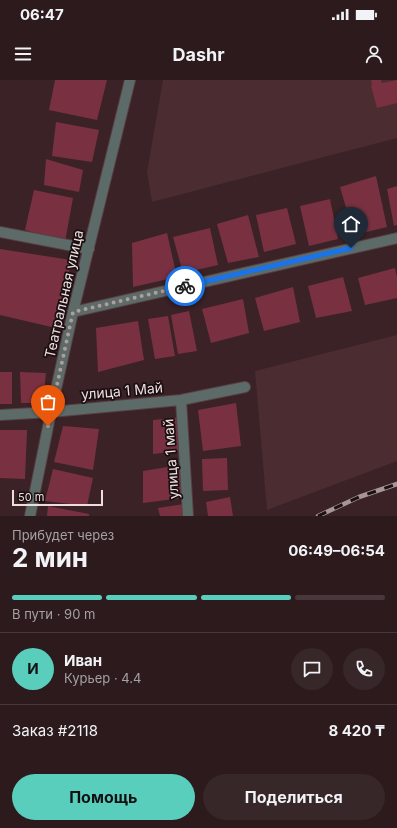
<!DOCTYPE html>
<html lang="ru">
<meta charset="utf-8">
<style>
:root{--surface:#2c1a1c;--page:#382729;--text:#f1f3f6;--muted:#a6a1a3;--line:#48383b;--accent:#5acebd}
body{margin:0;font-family:Inter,sans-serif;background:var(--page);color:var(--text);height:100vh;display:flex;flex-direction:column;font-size:15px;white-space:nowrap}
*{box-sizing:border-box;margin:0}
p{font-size:13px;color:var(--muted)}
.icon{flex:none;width:22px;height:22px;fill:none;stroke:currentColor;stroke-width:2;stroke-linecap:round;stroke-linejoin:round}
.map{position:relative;height:436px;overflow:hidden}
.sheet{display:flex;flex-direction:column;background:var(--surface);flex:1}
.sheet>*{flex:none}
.scale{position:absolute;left:12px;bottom:10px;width:91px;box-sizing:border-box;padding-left:4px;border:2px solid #eedddf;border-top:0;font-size:11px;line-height:14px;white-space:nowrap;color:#eedddf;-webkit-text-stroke:3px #1a0f11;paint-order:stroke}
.pin{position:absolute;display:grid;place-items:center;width:34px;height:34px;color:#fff;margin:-41px -17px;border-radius:50% 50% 50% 0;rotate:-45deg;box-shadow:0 0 4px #0007}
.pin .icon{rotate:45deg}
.courier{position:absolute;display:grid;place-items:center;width:40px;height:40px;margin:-20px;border:3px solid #1a73e8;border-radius:50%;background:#fff;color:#222;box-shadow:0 1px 5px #0007}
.head em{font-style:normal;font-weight:700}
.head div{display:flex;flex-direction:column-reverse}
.head{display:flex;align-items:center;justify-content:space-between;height:68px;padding:0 12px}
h1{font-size:26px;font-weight:700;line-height:30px}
.bar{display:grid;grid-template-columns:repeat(4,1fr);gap:6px 4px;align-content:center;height:48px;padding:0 12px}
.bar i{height:5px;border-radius:3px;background:var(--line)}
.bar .on{background:var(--accent)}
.bar p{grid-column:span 4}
.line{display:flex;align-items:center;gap:10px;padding:0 12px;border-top:1px solid var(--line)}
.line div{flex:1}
.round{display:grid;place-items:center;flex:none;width:42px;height:42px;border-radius:21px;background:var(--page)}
.cta{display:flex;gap:8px;margin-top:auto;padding:8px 12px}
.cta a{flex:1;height:46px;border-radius:24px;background:var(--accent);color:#111;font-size:16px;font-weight:700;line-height:46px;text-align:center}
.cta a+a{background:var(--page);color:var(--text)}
.status{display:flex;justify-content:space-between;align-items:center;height:28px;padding:0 20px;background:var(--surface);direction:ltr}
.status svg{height:11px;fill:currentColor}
header{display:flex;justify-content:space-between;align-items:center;height:52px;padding:0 12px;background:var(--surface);font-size:18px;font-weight:700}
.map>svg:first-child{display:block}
</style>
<div class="status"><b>06:47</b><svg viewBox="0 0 49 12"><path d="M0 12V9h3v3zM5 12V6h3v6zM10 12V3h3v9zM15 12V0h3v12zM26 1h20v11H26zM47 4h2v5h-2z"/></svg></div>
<header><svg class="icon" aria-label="menu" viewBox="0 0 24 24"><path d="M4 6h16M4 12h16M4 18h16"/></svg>Dashr<svg class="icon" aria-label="person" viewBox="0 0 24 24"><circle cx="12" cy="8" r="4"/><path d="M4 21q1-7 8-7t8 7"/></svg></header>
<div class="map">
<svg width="397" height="436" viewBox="0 0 397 436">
<rect width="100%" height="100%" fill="#3a2226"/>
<!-- built -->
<path fill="#4a2c31" d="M163,0H397V58L152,122L147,92Z
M397,255V381L267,430L255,291Z"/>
<!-- building -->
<path fill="#793141" d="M55,0H107L97,40L49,30Z
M371,0H381L382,3L397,0V23L377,28L371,6L372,5Z
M56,42L99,50L92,82L52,76Z
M46,79L83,90L79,112L44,105Z
M376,96L387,147L354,155L340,107Z
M397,106V145L394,146L387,109Z
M34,110L73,118L65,162L25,150Z
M330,119L338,159L309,166L300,126Z
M287,128L296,164L264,172L256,135Z
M248,135L259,177L228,183L217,144Z
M210,148L218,185L183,193L173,157Z
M167,153L177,197L133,207L132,163Z
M0,169L71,180L60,249L0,235Z
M395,188L397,197V218L365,225L358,198Z
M343,197L352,231L316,238L308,206Z
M293,207L300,242L264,251L255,218Z
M243,219L249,253L211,263L202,229Z
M189,231L197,271L178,274L171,235Z
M168,236L175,276L155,279L148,239Z
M138,241L144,280L98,292L96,248Z
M0,292H12V324H0Z
M20,292L46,293L43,323H21Z
M236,323L241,366L203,371L198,330Z
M183,337L187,370L153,374V340Z
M63,346L99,349L93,390L54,382Z
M0,350H27L25,399L0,398Z
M227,378L228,410L203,411L202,379Z
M180,385L182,418L143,423V391Z
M53,389L93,398L87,426L45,421Z
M230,417L233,436H208L206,422Z
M184,424L186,436H160L158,428Z
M48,426L89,434V436H47Z"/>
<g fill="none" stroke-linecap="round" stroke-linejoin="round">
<defs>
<path id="street" d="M0,152L89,169
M73,232L397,158
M181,320L188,436
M0,335L51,332L181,320L245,307
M30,436L51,332L73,232L130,0"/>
</defs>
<!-- street casing -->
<use href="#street" stroke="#574044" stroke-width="12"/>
<!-- street -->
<use href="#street" stroke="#5d6b68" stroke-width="10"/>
<defs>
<path id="rail" d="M318,436L359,417L397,404"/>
</defs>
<!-- rail casing -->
<use href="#rail" stroke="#a89597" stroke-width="4.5"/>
<!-- rail -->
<use href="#rail" stroke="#1a0f11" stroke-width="3" stroke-dasharray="9" stroke-linecap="butt"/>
</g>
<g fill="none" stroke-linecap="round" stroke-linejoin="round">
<!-- done -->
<path stroke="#af9c9e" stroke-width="4" stroke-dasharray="0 7.2" d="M48,346L73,232L185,206"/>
<!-- route -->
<path stroke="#1a73e8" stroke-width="5" d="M185,206L351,168"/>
</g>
<g text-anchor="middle" stroke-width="3.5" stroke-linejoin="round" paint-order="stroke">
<!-- street labels -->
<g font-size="14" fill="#eedddf" stroke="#1a0f11">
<text transform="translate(64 214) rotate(-77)" y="5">Театральная улица</text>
<text transform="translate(122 311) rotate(-5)" y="5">улица 1 Май</text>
<text transform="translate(171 379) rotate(-94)" y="5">улица 1 май</text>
</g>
</g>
</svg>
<div class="scale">50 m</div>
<div class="pin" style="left:48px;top:346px;background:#ea580c"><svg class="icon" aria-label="bag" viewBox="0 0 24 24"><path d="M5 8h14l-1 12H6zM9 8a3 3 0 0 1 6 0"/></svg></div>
<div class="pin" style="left:351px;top:168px;background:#1f2937"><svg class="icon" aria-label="home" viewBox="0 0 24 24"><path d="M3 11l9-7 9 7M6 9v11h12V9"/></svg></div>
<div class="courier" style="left:185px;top:206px"><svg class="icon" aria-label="bike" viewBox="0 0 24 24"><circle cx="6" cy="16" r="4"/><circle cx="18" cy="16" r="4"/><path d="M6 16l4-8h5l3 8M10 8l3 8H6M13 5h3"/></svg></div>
</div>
<section class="sheet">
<div class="head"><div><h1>2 мин</h1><p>Прибудет через</p></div><em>06:49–06:54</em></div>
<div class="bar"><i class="on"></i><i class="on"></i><i class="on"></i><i></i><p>В пути · 90 m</p></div>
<div class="line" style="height:72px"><b class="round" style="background:var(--accent);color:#111">И</b><div><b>Иван</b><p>Курьер · 4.4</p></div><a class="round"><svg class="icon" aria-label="chat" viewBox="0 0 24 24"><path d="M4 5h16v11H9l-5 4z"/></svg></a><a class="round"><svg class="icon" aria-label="phone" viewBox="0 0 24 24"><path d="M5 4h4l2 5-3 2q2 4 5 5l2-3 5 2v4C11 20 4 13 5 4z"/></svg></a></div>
<div class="line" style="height:52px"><div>Заказ #2118</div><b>8 420 ₸</b></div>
<div class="cta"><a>Помощь</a><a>Поделиться</a></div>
</section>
